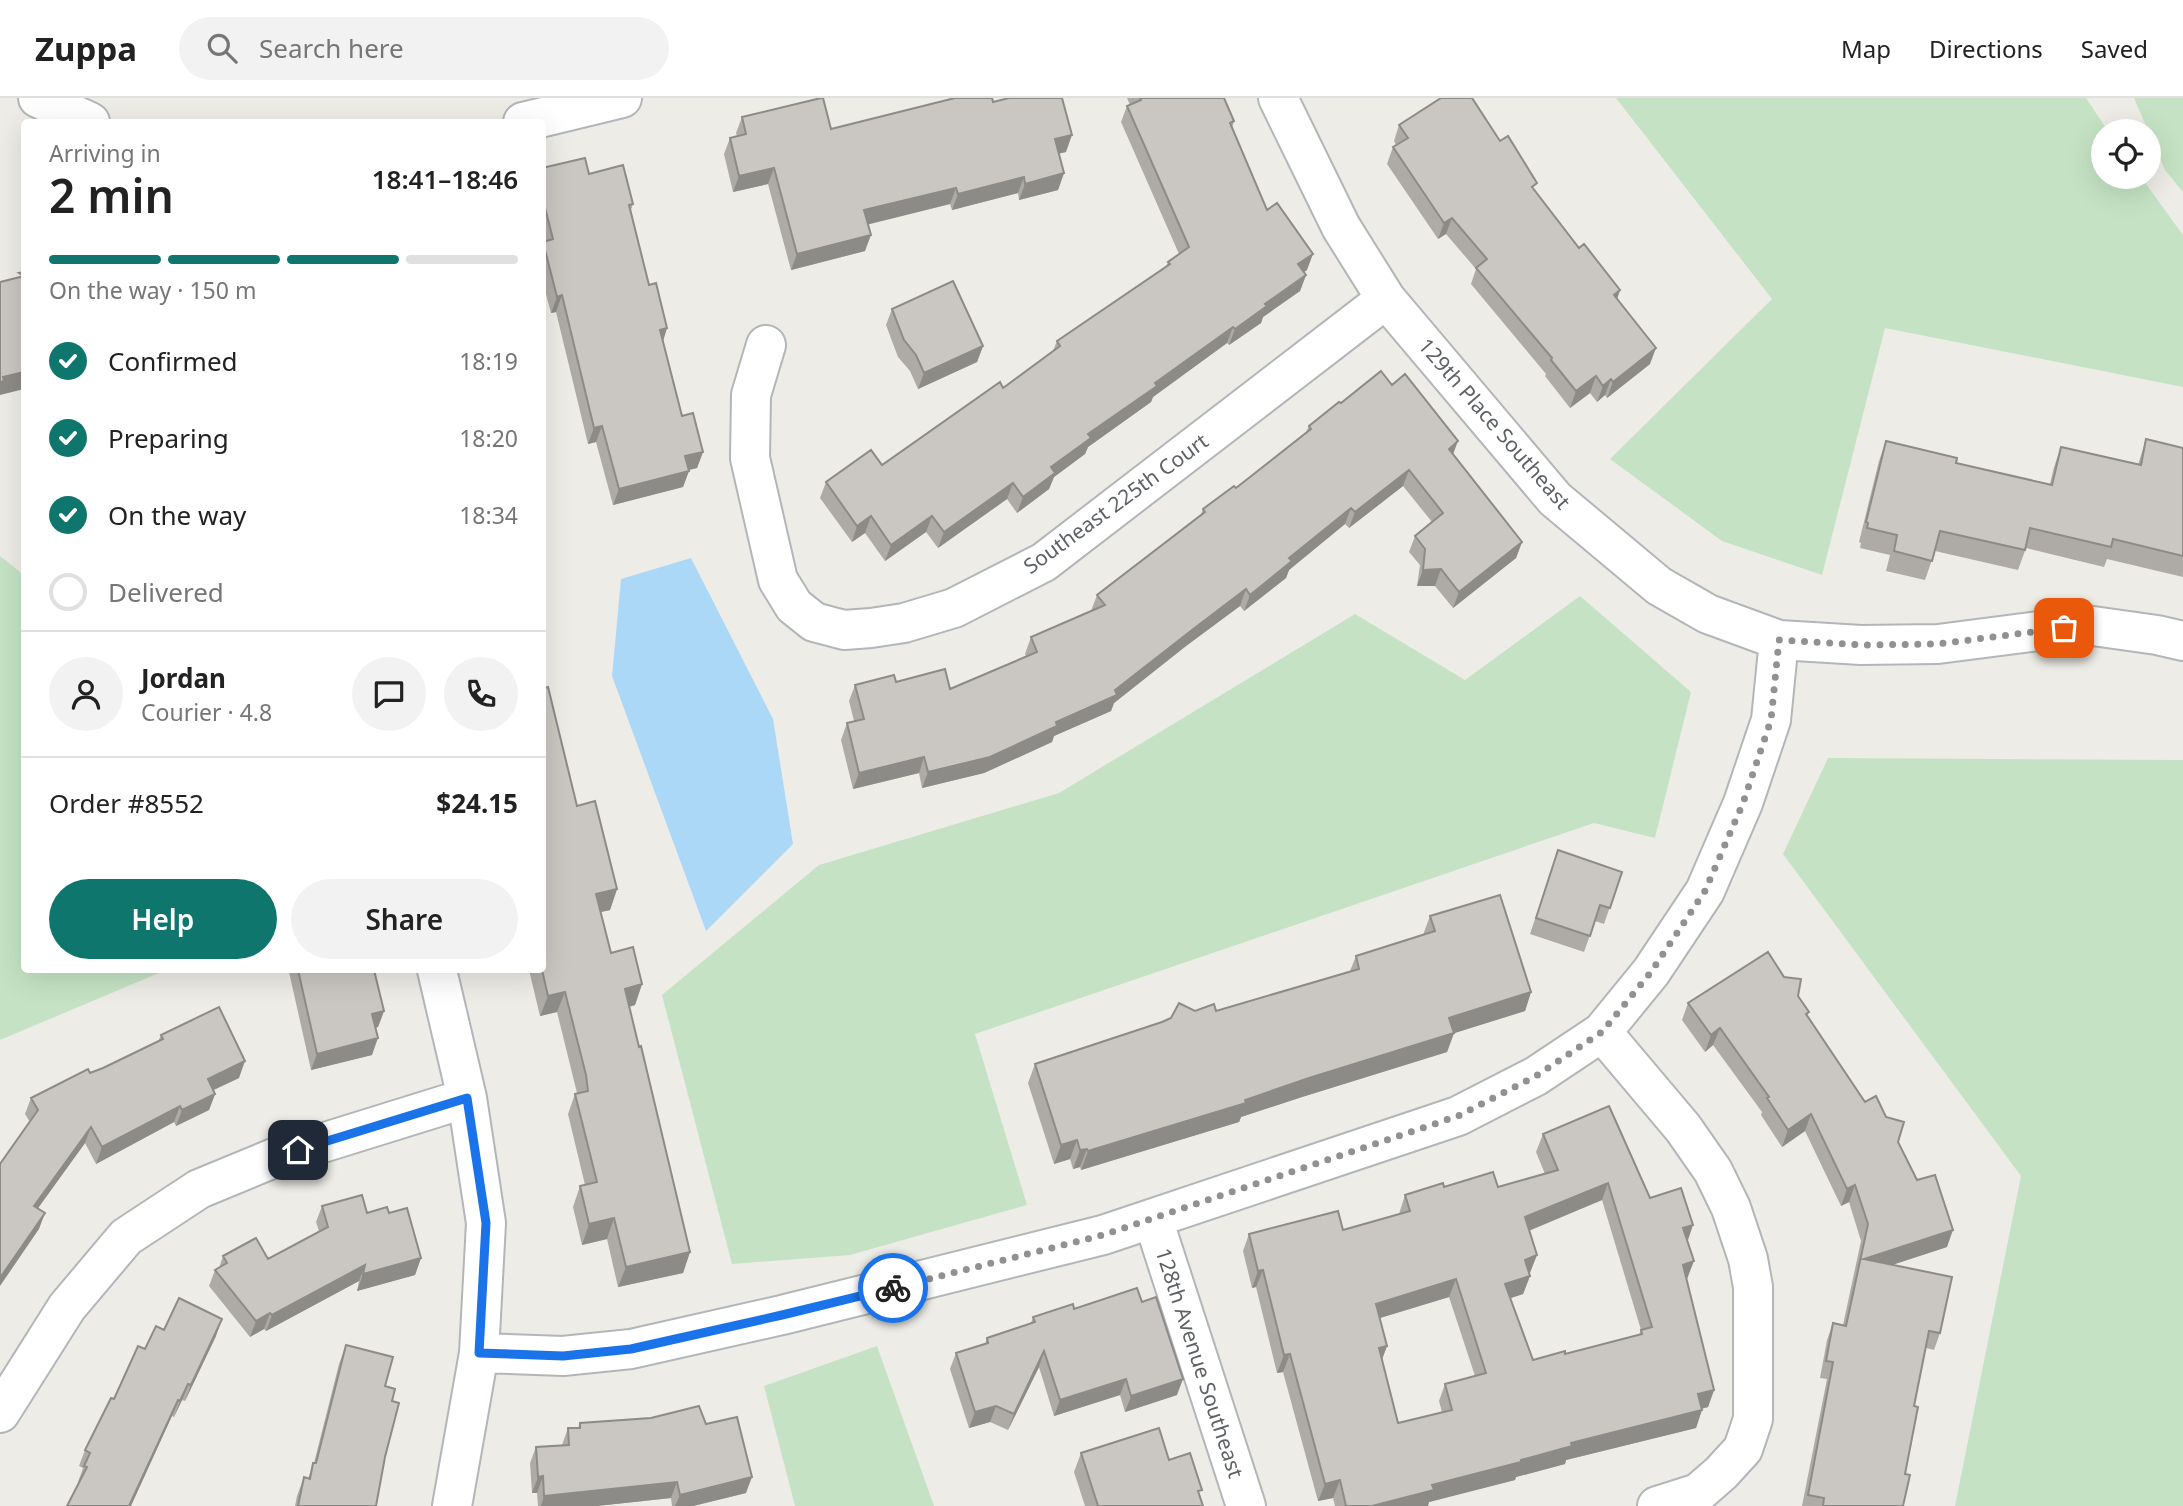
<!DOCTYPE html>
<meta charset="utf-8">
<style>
:root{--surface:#fff;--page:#f2f2f2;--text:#222;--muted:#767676;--line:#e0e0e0;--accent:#0f766e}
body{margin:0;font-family:"Noto Sans",sans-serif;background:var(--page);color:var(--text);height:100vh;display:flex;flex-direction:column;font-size:26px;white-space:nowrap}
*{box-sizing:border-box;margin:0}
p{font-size:23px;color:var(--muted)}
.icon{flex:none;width:38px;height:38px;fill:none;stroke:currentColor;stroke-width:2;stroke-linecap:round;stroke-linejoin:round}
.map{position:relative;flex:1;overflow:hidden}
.sheet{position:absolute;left:21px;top:21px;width:525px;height:854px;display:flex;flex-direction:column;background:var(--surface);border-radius:7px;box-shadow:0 7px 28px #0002}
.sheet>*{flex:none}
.buttons{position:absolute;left:2091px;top:21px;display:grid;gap:14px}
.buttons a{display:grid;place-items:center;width:70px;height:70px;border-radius:50%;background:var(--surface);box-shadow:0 7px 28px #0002;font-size:35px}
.pin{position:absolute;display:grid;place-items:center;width:60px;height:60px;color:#fff;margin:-30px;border-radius:14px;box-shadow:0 4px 10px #0006}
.courier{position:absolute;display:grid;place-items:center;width:70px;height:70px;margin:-35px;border:5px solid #1a73e8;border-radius:50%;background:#fff;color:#222;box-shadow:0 2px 9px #0007}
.overview em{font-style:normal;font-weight:600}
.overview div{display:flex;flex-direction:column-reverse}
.overview{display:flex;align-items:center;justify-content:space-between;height:119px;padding:0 28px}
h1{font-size:46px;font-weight:600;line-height:52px}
.bar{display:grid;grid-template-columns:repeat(4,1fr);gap:10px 7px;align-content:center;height:84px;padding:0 28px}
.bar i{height:9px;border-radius:5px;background:var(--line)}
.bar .on{background:var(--accent)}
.bar p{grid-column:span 4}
.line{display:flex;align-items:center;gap:18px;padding:0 28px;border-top:2px solid var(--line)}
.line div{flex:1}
.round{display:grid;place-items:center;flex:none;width:74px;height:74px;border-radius:37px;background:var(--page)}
ol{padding:0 28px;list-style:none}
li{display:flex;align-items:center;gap:21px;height:77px}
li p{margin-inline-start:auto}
li .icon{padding:7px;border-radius:50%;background:var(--accent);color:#fff;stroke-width:4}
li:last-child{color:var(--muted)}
li i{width:38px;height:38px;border:4px solid var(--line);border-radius:50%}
.cta{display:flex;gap:14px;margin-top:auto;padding:14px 28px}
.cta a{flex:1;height:80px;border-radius:42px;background:var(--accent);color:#fff;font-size:28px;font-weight:600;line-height:80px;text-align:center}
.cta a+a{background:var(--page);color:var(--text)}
header{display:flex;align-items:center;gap:42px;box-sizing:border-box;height:98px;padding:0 35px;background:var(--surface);border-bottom:2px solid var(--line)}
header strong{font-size:33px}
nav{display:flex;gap:38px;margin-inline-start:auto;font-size:24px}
.search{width:490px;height:63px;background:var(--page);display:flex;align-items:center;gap:18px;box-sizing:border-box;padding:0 24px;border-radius:38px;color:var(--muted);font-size:26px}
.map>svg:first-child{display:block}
</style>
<header>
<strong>Zuppa</strong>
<div class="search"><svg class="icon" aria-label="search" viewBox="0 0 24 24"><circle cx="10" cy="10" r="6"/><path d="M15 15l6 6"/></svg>Search here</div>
<nav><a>Map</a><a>Directions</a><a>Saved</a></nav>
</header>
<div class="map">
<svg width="2183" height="1408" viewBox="0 0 2183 1408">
<rect width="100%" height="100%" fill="#eeece6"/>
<!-- green -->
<path fill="#c5e3c4" d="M1616,0H2086L2108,33H2104V79H2141L2183,137V289L1885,230L1822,477L1722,443L1610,361L1772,201Z
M2134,0H2183V94L2165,72Z
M0,458L24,477V872H158L159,875L0,942Z
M1580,498L1691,594L1655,740L1594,725L975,936L1027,1107L850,1157L732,1166L662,897L819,767L1059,695L1355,516L1465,582Z
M1828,660L2183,662V1408H1955L2021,1078L1783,756Z
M877,1248L934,1408H795L764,1288Z"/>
<!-- water -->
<path fill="#acd8f8" d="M691,460L773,621L793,746L706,833L612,578L621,481Z"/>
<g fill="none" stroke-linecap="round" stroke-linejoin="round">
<defs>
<path id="minor" d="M38,0L90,24
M1278,0L1341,129L1386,201L1555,401L1659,488L1708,516L1779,542L1861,547L1938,546L2086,527L2157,537L2183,543
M523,24L622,0
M766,247L751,297L750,360L778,482L794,508L814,524L844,532L871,530L904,525L954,510L1044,464L1386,201
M437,872L467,1000L486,1125L479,1255L452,1408
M1602,934L1683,1030L1713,1073L1731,1110L1748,1161L1753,1189V1321L1743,1351L1721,1375L1698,1395L1657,1408
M1153,1121L1246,1408
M479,1255L563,1258L631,1251L782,1217L1103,1137L1458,1018L1536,978L1602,934L1651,874L1705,793L1743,705L1771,622L1779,542
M0,1315L67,1209L126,1139L199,1091L274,1060L467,1000"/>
</defs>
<!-- minor casing -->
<use href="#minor" stroke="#b3b6b9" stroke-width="42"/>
<!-- minor -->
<use href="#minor" stroke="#fff" stroke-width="38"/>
</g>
<!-- wall -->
<path fill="#aeaba7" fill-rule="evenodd" d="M1127,0H1224L1234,23L1232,30L1267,112L1307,172L1304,174L1306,177L1300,193L1263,219L1261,225L1229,247L1227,245L1153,299L1151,304L1088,349L1085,356L1054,379L1049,391L1017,415L1007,401L938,450L926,434L885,463L865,435L852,444L820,400L826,384L882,367L1003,290L1053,253L1057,243L1166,169L1168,164L1179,156L1121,24L1127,8L1130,7Z
M993,4L1066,54L1059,55L1064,75L1058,92L1019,102L1018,95L952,112L950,106L868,126L865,153L791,172L768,86L733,94L724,56L730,40L737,38L736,35L742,19L831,31Z
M1399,27L1500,43L1535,92L1617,201L1650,266L1607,300L1605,297L1597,304L1590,295L1570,310L1545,278L1546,276L1471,186L1476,171L1446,136L1438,141L1387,66L1393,49L1396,47L1394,43Z
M542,70L589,76L633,106L631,112L649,187L667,230L663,243L682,318L703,354L697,370L689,372L683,389L613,407L596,344L588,346L556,214L551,215L542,181V145L544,144L542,139Z
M892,211L983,248L977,264L918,291L910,273L898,259L886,227Z
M1392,287L1453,357L1522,444L1516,460L1453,510L1435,488H1417L1420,467L1409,454L1415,438L1432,424L1403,388L1349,430L1345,426L1289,472L1286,480L1244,513L1240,508L1186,548L1114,605L1111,613L1054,638L1052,644L984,675L922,690L919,675L853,691L841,642L847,625L854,623L849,603L855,587L896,584L950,591L1026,558L1025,556L1031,539L1091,513L1097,497L1201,416L1203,411L1236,390L1306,334L1309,328L1341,305Z
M2146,341L2183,350V479L2107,461L2104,469L2026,450L2018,472L1935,453L1925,482L1886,473L1890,457L1860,450L1861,445L1859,444L1879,363L1886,343L1956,365L2050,386L2054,369L2061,349L2138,367Z
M577,708L617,791L610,812L600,814L611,855L642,886L635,907L629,909L690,1154L683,1175L618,1189L607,1141L582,1147L573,1109L580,1088L585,1087L568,1016L575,996L577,995L557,914L540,918L529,872H542Z
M1558,752L1622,774L1604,826L1595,823L1584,854L1530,836Z
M1430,818L1531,894L1525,913L1454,935L1447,954L1302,999L1241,1019L1239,1024L1081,1072L1080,1069L1073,1071L1070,1061L1054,1066L1028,985L1035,966L1195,913H1216L1350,873L1356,858L1423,837Z
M285,872H374L384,913L378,929L375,930L372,957L311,972L289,874L285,873Z
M1798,898L1809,914L1807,918L1865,1004L1898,1044L1947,1149L1892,1167L1940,1235L1934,1252L1926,1250L1914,1308L1905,1376L1903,1408H1802L1827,1281L1820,1280L1827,1242L1833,1225L1843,1227L1861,1143L1849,1104L1841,1108L1805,1033L1782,1049L1761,1017L1762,1014L1713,947L1705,954L1682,922L1688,905Z
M161,937L239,980L214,992L215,996L209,1012L176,1028L174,1024L96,1066L85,1045L38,1110L39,1131L30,1024L25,1016L31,1000L103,970L158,944Z
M1543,1036L1650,1100L1687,1143V1181H1686L1714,1292L1708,1309L1702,1311L1696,1330L1566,1362L1565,1366L1516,1379L1515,1382L1429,1404L1428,1408H1335L1333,1400L1318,1403L1283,1274L1277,1275L1256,1189L1252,1190L1243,1153L1249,1136L1343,1132L1399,1116L1405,1097L1444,1089H1498L1545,1076L1536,1054ZM1602,1102L1641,1232L1639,1237L1565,1256L1533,1262L1510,1200L1523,1196L1530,1178L1529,1176L1530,1175L1529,1133ZM1449,1199L1475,1278L1445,1286L1439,1303L1442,1314L1398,1325L1382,1262L1387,1248L1380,1220Z
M322,1108L367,1115H389L421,1160L415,1177L357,1193L359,1183L266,1233L264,1231L250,1239L209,1188L215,1172L219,1170L223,1158L268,1161L319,1133L316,1124Z
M1142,1204L1177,1297L1125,1314L1120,1297L1054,1318L1039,1269L1008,1332L990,1324L969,1330L950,1271L956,1255L985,1246L987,1240L1031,1225L1033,1219L1074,1211Z
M164,1232L216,1238L185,1303L182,1302L174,1319L172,1318L78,1384L83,1370L79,1368L85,1352L114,1301L145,1251Z
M346,1247L385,1288L392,1303L385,1359L376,1408H295L297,1398L304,1379L308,1380L314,1365L339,1266Z
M580,1325L706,1326L746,1395L693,1408H672L671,1400L597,1408H538L537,1395H532L530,1365L536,1349L562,1347L568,1330H578Z
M1081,1355L1169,1362L1199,1398L1203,1408H1085L1074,1374Z"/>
<!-- shaded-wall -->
<path fill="#8d8b88" d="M1072,37L1066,54L1049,58L1055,41Z
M774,70L768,86L733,94L739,78Z
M1064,75L1058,92L1019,102L1025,86Z
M1024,79L1018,95L952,112L958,96Z
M956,90L950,106L858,129L864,112Z
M1452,120L1446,136L1438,141L1444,125Z
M871,137L865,153L791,172L797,156Z
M1313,156L1307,172L1292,182L1298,166Z
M1306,177L1300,193L1263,219L1261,225L1229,247L1235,231L1265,206Z
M1620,192L1615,208L1614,197Z
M562,197L556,214L551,215L557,199Z
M1233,229L1227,245L1153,299L1151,304L1088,349L1085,356L1054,379L1049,391L1017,415L1023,399L1051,369L1088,336L1155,285Z
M667,230L662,246L660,232Z
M983,248L977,264L918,291L924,275Z
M1656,250L1650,266L1607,300L1613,284Z
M24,274V291L0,297V284L3,279Z
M1596,278L1590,295L1570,310L1576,293Z
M1611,281L1605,297L1597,304L1603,288Z
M602,328L596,344L588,346L594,330Z
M1458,343L1452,359L1449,351Z
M703,354L697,370L679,374L685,358Z
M1409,372L1403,388L1349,430L1355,414Z
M689,373L683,389L613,407L619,391Z
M1013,385L1007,401L938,450L944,434Z
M1351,410L1345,426L1289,472L1286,480L1244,513L1250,497L1289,460Z
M871,418L865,435L852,444L857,428Z
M932,418L926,434L885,463L891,447Z
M1522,444L1516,460L1453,510L1459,494Z
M1441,471L1435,488H1417L1423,472Z
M1246,491L1240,508L1186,548L1114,605L1111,613L1054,638L1052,644L984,675L922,690L928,674L1115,592L1192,532Z
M924,659L919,675L853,691L859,675Z
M617,791L610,812L588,817L596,796Z
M642,886L635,907L617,912L625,891Z
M565,894L557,914L540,918L548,898Z
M1531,894L1525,913L1442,939L1449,920Z
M384,913L378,929L366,932L372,916Z
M1720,930L1713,947L1705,954L1711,937Z
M1454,935L1447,954L1302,999L1241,1019L1239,1024L1081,1072L1088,1053L1309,980Z
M378,940L372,957L311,972L317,956Z
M245,963L239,980L202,997L208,981Z
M215,996L209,1012L176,1028L182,1012Z
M180,1008L174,1024L96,1066L102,1049Z
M1811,1016L1805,1033L1782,1049L1788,1032Z
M91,1029L85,1045L28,1124L34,1108Z
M1077,1042L1070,1061L1054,1066L1061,1047Z
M1087,1051L1080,1069L1073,1071L1080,1052Z
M1608,1085L1602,1102L1518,1137L1525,1119Z
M1855,1087L1849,1104L1841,1108L1847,1091Z
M45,1115L39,1131L0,1188V1180Z
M614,1120L607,1141L582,1147L589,1126Z
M1693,1127L1687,1145L1683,1130Z
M1953,1132L1947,1149L1858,1178L1864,1161Z
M690,1154L683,1175L618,1189L626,1169Z
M1537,1157L1530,1175L1518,1179L1525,1162Z
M421,1160L415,1177L357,1193L363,1176Z
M1694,1163L1687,1181L1676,1184L1683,1167Z
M365,1167L359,1183L266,1233L272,1217Z
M1263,1172L1256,1189L1252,1190L1258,1173Z
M1530,1178L1523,1196L1499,1204L1505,1186Z
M1456,1181L1449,1199L1370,1223L1376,1206Z
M270,1215L264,1231L250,1239L256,1223Z
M222,1221L216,1238L185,1303L191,1287Z
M1387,1248L1380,1266L1379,1250Z
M1044,1253L1039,1269L1008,1332L1014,1316Z
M1290,1256L1283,1274L1277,1275L1284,1257Z
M1126,1281L1120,1297L1054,1318L1060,1302Z
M1183,1281L1177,1297L1125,1314L1131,1298Z
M188,1286L182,1302L174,1319L180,1303Z
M1714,1292L1708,1309L1691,1313L1698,1296Z
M178,1302L172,1318L131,1408H129Z
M996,1308L990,1324L969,1330L975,1314Z
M1702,1312L1696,1330L1566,1362L1565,1366L1516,1379L1515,1382L1429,1404L1428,1408H1372L1432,1387L1521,1362L1571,1345Z
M543,1378L537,1395H532L538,1379Z
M752,1379L746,1395L693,1408H675L680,1397Z
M1340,1382L1333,1400L1318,1403L1325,1386Z
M677,1384L671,1400L597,1408H541L544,1398Z"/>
<!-- building -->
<path fill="#cac7c2" stroke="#8d8b88" stroke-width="2" fill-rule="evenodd" d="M821,0H823L831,31L955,0H992L993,4L1009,0H1062L1072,37L1055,41L1064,75L1025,86L1024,79L958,96L956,90L864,112L871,137L797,156L774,70L739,78L730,40L746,36L742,19Z
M1140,0H1224L1234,23L1230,25L1267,112L1277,105L1313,156L1298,166L1306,177L1265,206L1267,208L1235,231L1233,229L1155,285L1157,288L1088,336L1091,340L1051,369L1055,375L1023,399L1013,385L944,434L932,418L891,447L871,418L857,428L826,384L871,352L882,367L1000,284L1003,290L1060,248L1057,243L1170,166L1168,164L1189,149L1127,8L1141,2Z
M1441,0H1472L1500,43L1508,38L1537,85L1532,89L1579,150L1584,146L1620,192L1614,197L1656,250L1613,284L1611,281L1603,288L1596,278L1576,293L1551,262L1552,260L1476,170L1487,161L1452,120L1444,125L1393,49L1408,40L1399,27Z
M585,60L589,76L623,67L633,106L629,107L649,187L656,185L667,230L660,232L682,318L693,315L703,354L685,358L689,373L619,391L602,328L594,330L562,197L557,199L543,144L553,141L542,98V70Z
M24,174V274L3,279L4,283L0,284V184L24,178L19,175Z
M953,183L983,248L924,275L916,257L904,242L892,211Z
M1381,273L1392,287L1405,276L1458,343L1449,351L1522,444L1459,494L1441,471L1423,472L1425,451L1415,438L1443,415L1409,372L1355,414L1351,410L1289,460L1292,463L1250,497L1246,491L1192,532L1115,592L1117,597L1056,624L1057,628L990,659L928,674L924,659L859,675L847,625L864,621L855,587L894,577L896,584L945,571L950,591L1037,554L1031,539L1105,507L1097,497L1205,414L1203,411L1234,388L1236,390L1311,331L1309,328L1339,304L1341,305Z
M2146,341L2183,350V458L2113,441L2111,449L2030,430L2025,452L1940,433L1932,463L1894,453L1897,437L1867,430L1868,425L1866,424L1886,343L1957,360L1956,365L2052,387L2061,349L2141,367Z
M548,589L577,708L595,703L617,791L596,796L611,855L633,849L642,886L625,891L639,949L641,948L690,1154L626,1169L614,1120L589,1126L580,1088L597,1084L575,996L588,993L586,977L565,894L548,898L542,872V591Z
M1558,752L1622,774L1610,810L1600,807L1590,838L1536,820Z
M1500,797L1531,894L1449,920L1454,935L1309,980L1245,1002L1246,1005L1088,1053L1087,1051L1080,1052L1077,1042L1061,1047L1035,966L1162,924L1171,920L1179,905L1195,913L1214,906L1216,913L1359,871L1356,858L1435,833L1430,818Z
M1768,854L1784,879L1801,881L1798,898L1809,914L1806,916L1865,1004L1876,998L1886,1019L1904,1024L1898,1044L1917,1082L1935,1077L1953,1132L1864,1161L1952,1179L1940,1235L1929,1233L1914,1308L1918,1309L1905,1376L1910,1377L1903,1408H1823L1824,1400L1808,1397L1833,1264L1826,1263L1833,1225L1846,1228L1868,1126L1855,1087L1847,1091L1811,1016L1788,1032L1767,1000L1769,999L1720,930L1711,937L1688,905Z
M298,872H374L384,913L372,916L378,940L317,956Z
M219,909L245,963L208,981L215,996L182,1012L180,1008L102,1049L91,1029L34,1108L45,1115L0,1180V1066L38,1012L31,1000L88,971L90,975L103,970L163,941L161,937Z
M1609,1008L1650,1100L1681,1090L1693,1127L1683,1130L1694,1163L1683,1167L1714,1292L1698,1296L1702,1312L1571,1345L1572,1348L1521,1362V1364L1432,1387L1434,1392L1372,1408H1346L1340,1382L1325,1386L1290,1256L1284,1257L1263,1172L1258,1173L1249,1136L1338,1113L1343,1132L1410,1113L1405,1097L1443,1085L1444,1089L1493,1074L1498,1089L1558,1072L1543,1036ZM1608,1085L1652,1229L1641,1232L1642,1236L1565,1256V1253L1533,1262L1505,1186L1530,1178L1525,1162L1537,1157L1525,1119ZM1456,1181L1486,1275L1445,1286L1452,1312L1398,1325L1379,1250L1387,1248L1376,1206Z
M362,1097L367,1115L387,1109L389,1115L407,1110L421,1160L363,1176L365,1167L272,1217L270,1215L256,1223L215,1172L227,1165L223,1158L256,1140L268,1161L328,1129L322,1108Z
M1137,1190L1142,1204L1156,1199L1183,1281L1131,1298L1126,1281L1060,1302L1044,1253L1014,1316L996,1308L975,1314L956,1255L988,1245L987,1240L1035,1224L1033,1219L1073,1206L1074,1211Z
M179,1200L222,1221L191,1287L188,1286L180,1303L178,1302L129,1408H67L87,1369L84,1368L90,1355L85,1352L111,1300L114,1301L138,1248L145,1251L156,1228L164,1232Z
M346,1247L393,1259L385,1288L395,1291L392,1303L399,1305L385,1359L376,1408H298L304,1379L310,1381L313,1365H316Z
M699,1308L706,1326L737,1319L752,1379L680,1397L677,1384L544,1398L543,1378L538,1379L536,1349L569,1347L568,1330H580V1325L651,1320Z
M1159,1330L1169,1362L1190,1355L1202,1392L1198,1393L1203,1408H1098L1081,1355Z"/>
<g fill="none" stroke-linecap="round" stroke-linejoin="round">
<!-- done -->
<path stroke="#909292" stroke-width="7" stroke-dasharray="0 12.6" d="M893,1190L1103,1137L1458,1018L1536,978L1602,934L1651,874L1705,793L1743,705L1771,622L1779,542L1861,547L1938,546L2064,530"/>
<!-- route -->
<path stroke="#1a73e8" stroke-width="9" d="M298,1052L467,1000L486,1125L479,1255L563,1258L631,1251L782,1217L893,1190"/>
</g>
<g text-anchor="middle" stroke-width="7" stroke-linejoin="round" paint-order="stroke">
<!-- street labels -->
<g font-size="21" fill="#5d6165" stroke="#fff">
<text transform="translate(1494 326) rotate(49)" y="7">129th Place Southeast</text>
<text transform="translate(1116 406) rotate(-36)" y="7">Southeast 225th Court</text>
<text transform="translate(1199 1265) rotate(72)" y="7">128th Avenue Southeast</text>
</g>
</g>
</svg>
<div class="buttons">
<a><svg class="icon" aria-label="locate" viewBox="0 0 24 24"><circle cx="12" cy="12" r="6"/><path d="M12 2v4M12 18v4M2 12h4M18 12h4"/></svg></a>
</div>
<div class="pin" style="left:2064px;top:530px;background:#ea580c"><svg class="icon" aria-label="bag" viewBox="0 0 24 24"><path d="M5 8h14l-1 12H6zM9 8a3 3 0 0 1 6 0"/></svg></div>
<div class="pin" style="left:298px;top:1052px;background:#1f2937"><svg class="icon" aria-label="home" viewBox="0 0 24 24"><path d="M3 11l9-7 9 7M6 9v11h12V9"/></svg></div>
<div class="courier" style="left:893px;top:1190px"><svg class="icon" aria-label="bike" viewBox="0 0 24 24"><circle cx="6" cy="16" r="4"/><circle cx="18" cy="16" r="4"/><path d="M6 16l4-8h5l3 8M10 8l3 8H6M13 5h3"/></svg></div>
<section class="sheet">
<div class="overview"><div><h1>2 min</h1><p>Arriving in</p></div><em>18:41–18:46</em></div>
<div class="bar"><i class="on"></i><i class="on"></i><i class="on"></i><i></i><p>On the way · 150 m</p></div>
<ol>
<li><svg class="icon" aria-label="check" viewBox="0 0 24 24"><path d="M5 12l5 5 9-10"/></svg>Confirmed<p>18:19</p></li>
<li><svg class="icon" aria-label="check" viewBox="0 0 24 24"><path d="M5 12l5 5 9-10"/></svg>Preparing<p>18:20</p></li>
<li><svg class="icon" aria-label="check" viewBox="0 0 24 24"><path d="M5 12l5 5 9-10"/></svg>On the way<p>18:34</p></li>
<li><i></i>Delivered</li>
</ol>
<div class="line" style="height:126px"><a class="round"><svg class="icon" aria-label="person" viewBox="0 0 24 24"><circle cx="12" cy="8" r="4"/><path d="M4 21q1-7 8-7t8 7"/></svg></a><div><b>Jordan</b><p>Courier · 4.8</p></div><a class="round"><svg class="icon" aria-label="chat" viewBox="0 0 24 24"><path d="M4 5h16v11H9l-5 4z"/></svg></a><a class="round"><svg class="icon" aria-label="phone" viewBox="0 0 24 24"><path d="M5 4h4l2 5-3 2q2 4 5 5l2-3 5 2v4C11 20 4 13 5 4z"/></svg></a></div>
<div class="line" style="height:91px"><div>Order #8552</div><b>$24.15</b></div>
<div class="cta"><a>Help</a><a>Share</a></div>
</section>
</div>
